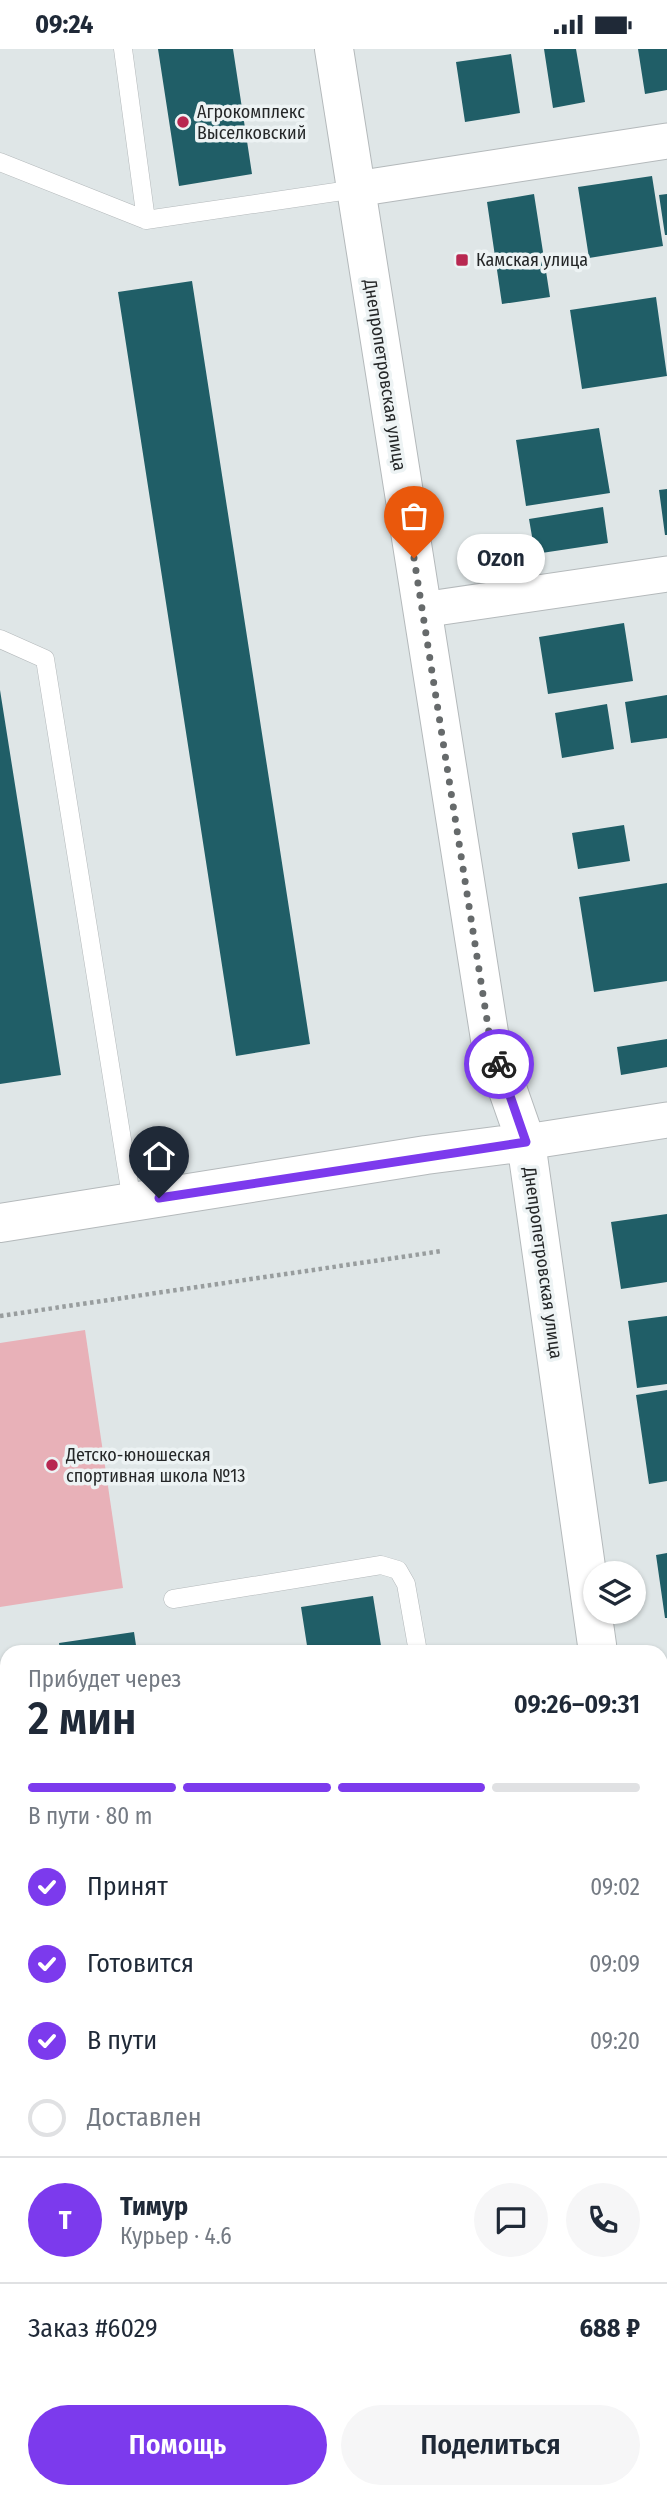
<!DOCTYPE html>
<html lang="ru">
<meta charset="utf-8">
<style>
:root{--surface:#fff;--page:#f6f6f7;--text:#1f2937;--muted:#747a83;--line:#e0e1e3;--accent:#7c3aed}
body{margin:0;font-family:"Fira Sans Condensed",sans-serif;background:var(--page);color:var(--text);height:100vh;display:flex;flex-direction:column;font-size:26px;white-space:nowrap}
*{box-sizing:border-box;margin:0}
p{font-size:23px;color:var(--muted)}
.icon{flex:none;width:38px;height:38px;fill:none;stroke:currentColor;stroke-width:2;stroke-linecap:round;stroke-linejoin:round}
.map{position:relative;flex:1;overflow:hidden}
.details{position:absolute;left:0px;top:1596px;width:668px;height:854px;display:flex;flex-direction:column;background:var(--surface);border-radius:21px 21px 0 0;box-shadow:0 2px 5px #0004}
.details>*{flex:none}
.fabs{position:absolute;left:583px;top:1512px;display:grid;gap:14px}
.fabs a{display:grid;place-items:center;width:63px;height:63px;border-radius:50%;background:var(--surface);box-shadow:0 2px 5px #0004;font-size:35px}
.pin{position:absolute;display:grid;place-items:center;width:60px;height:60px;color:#fff;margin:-72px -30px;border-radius:50% 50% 50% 0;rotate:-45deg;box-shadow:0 0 7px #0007}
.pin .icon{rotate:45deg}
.courier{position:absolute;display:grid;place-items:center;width:70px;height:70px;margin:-35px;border:5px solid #7c3aed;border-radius:50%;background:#fff;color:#222;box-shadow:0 2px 9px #0007}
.bubble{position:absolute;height:49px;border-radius:24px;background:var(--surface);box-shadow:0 2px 5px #0004;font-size:23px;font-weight:600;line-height:49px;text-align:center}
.summary em{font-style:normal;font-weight:600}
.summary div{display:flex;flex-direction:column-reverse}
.summary{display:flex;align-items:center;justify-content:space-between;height:119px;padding:0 28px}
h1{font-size:46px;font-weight:600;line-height:52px}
.bar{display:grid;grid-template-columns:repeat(4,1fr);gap:10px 7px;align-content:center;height:84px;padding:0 28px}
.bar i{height:9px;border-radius:5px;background:var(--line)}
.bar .current{background:var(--accent)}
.bar p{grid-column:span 4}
.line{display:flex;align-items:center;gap:18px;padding:0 28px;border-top:2px solid var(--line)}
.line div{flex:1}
.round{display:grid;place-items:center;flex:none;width:74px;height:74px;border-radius:37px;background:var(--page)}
ol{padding:0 28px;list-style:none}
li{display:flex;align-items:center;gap:21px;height:77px}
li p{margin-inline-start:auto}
li .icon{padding:7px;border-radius:50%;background:var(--accent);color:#fff;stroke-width:4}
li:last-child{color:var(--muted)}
li i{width:38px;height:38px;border:4px solid var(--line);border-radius:50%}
.cta{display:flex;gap:14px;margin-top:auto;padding:14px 28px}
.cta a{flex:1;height:80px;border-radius:42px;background:var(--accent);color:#fff;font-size:28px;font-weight:600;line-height:80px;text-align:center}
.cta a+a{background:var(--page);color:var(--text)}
.status{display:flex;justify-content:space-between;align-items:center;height:49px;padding:0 35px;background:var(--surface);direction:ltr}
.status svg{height:19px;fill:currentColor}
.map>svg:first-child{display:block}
</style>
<div class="status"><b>09:24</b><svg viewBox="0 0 49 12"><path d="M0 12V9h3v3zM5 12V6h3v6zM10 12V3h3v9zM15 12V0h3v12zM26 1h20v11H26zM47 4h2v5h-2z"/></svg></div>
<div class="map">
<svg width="667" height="2450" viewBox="0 0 667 2450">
<rect width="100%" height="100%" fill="#dfe6e7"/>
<!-- green -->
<path fill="#e8b1b8" d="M85,1281L123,1539L0,1558V1294Z"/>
<!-- building -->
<path fill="#205e67" d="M158,0H233L252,125L179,137Z
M544,0H576L585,53L553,59Z
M638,0H667V41L645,45Z
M511,5L520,64L465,73L456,13Z
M652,127L663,197L589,209L578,138Z
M534,145L550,248L502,255L487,153Z
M667,145V186H665L659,146Z
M192,232L310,995L236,1007L118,243Z
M656,248L667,327L582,340L570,261Z
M599,379L610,444L526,457L516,391Z
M667,440V486H665L659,441Z
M603,458L608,494L535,505L529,470Z
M624,574L633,632L548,645L539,588Z
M0,641L61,1026L0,1035Z
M667,646V689L631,694L625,653Z
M607,655L614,700L562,709L555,664Z
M624,776L630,812L578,820L572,784Z
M667,834V932L594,943L579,848Z
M667,990V1018L621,1026L617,998Z
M667,1165V1233L621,1240L611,1173Z
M667,1267V1335L637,1339L628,1272Z
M667,1341V1432L649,1435L636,1346Z
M667,1504V1569H665L656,1506Z
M373,1547L382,1603H308L301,1558Z
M134,1583L137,1603H60L59,1594Z
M7,2226V2281L0,2282V2227Z
M456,2443H474L475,2450H430V2447Z
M492,2443H559L560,2450H493Z
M593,2443H644L645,2450H594Z"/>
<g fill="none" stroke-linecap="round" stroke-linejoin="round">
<defs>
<path id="service" d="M123,0L146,171
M0,113L146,171L356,140
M0,590L45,610L132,1153
M173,1550L381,1516L398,1521L406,1535L418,1603"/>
<path id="minor" d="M356,140L667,92
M422,561L667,525
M526,1093L667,1071
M0,2164L7,2163"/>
<path id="tertiary" d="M334,0L490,990L526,1093L598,1603
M0,1174L426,1106L526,1093
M662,2048L667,2089"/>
</defs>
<!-- service casing -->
<use href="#service" stroke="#b4b9bb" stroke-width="19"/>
<!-- minor casing -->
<use href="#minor" stroke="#b4b9bb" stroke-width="37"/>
<!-- tertiary casing -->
<use href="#tertiary" stroke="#b4b9bb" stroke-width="40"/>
<!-- path -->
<path stroke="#989d9e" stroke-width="4.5" stroke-dasharray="3.5 3.5" stroke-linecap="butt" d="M0,1267L442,1202"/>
<!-- service -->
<use href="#service" stroke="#fff" stroke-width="18"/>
<!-- minor -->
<use href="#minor" stroke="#fff" stroke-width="35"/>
<!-- tertiary -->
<use href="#tertiary" stroke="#fff" stroke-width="38"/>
</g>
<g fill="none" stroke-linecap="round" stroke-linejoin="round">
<!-- done -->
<path stroke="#666a6b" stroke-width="7" stroke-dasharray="0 12.6" d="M414,509L490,990L499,1015"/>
<!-- route -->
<path stroke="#7c3aed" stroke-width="9" d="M159,1149L526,1093L499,1015"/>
</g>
<!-- markers -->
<g fill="#b82851" stroke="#edf3f4" stroke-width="2.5">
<circle cx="183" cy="73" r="7"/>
<rect x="455" y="204" width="14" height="14" rx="3.5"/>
<circle cx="52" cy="1416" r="7"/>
</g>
<g text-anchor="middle" stroke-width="7" stroke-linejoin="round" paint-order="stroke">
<!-- poi labels -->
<g font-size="18" fill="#252728" stroke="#edf3f4" text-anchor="start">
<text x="197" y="69">Агрокомплекс<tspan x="197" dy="21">Выселковский</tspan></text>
<text x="476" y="217">Камская улица</text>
<text x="66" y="1412">Детско-юношеская<tspan x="66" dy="21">спортивная школа №13</tspan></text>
</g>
<!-- street labels -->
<g font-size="18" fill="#252728" stroke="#edf3f4">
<text transform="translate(385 326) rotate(81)" y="6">Днепропетровская улица</text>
<text transform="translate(543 1214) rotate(82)" y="6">Днепропетровская улица</text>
</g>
</g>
</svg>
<div class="fabs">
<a><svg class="icon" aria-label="layers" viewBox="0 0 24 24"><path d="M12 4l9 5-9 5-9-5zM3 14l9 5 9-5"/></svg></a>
</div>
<div class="pin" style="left:414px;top:509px;background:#ea580c"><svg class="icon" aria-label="bag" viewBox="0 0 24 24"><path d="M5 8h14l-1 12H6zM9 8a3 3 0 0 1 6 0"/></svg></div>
<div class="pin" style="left:159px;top:1149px;background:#1f2937"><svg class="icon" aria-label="home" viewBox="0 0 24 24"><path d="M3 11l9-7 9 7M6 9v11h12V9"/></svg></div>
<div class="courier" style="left:499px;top:1015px"><svg class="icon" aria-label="bike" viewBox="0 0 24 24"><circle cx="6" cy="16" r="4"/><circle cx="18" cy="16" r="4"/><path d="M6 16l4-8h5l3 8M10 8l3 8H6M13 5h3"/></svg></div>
<div class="bubble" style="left:457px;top:485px;width:88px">Ozon</div>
<section class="details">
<div class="summary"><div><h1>2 мин</h1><p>Прибудет через</p></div><em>09:26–09:31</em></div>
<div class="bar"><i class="current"></i><i class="current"></i><i class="current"></i><i></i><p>В пути · 80 m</p></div>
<ol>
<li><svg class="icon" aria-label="check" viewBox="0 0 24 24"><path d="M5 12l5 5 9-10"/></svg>Принят<p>09:02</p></li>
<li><svg class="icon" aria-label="check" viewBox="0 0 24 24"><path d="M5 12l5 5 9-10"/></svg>Готовится<p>09:09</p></li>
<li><svg class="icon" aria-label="check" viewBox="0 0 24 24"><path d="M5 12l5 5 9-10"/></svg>В пути<p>09:20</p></li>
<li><i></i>Доставлен</li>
</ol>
<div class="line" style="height:126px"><b class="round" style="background:var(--accent);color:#fff">Т</b><div><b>Тимур</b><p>Курьер · 4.6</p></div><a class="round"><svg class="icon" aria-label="chat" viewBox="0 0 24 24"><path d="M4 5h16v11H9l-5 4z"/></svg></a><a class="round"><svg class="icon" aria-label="phone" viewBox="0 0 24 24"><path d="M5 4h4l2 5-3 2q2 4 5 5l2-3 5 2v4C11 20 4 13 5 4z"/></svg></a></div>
<div class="line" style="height:91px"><div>Заказ #6029</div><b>688 ₽</b></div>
<div class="cta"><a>Помощь</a><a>Поделиться</a></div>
</section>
</div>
